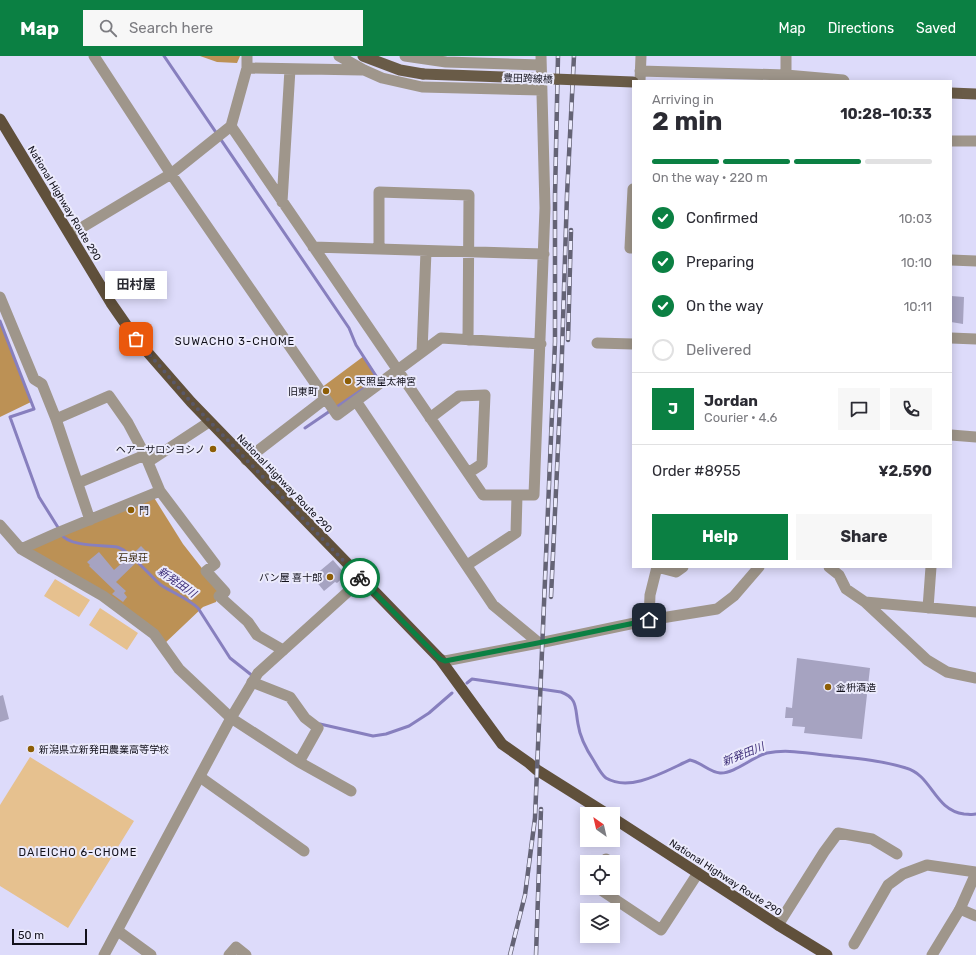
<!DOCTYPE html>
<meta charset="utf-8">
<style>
:root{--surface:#fff;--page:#f7f7f7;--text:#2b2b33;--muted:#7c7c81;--line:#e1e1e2;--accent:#0b8043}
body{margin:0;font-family:Rubik,"Noto Sans JP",sans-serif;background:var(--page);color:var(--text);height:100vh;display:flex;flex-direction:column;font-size:15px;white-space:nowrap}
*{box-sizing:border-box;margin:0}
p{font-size:13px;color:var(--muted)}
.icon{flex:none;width:22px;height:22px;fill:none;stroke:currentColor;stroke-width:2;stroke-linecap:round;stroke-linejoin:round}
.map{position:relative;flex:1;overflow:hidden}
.sheet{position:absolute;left:632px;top:24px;width:320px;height:488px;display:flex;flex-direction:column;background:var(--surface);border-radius:0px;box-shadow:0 2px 10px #0003}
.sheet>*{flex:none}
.needle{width:26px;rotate:326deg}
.tools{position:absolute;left:580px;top:751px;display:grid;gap:8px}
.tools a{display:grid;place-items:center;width:40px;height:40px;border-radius:0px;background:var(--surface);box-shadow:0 2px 10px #0003;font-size:20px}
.scale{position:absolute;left:12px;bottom:10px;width:75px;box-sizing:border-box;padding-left:4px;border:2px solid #12111b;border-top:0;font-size:11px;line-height:14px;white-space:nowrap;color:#12111b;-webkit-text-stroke:3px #ebeafc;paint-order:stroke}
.pin{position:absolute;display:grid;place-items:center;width:34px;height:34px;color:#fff;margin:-17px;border-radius:8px;box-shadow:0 2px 6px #0006}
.courier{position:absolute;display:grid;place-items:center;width:40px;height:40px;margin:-20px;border:3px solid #0b8043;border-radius:50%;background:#fff;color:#222;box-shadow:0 1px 5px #0007}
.bubble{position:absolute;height:28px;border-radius:0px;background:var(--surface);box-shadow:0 2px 10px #0003;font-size:13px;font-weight:700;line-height:28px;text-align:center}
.headline em{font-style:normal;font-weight:700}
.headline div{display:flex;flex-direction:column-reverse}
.headline{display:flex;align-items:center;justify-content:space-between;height:68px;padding:0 20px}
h1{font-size:26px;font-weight:700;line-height:30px}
.bar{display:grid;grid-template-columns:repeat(4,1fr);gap:6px 4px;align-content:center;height:48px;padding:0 20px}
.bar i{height:5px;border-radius:3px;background:var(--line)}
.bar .on{background:var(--accent)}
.bar p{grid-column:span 4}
.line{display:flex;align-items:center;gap:10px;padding:0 20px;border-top:1px solid var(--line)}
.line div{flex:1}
.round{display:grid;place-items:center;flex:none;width:42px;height:42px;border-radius:0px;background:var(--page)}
ol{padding:0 20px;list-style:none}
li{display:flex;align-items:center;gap:12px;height:44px}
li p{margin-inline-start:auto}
li .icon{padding:4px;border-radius:50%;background:var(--accent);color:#fff;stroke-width:4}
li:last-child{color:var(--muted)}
li i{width:22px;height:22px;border:2px solid var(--line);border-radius:50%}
.primary-button{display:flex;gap:8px;margin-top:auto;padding:8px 20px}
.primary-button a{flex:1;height:46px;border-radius:0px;background:var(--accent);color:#fff;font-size:16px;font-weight:700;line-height:46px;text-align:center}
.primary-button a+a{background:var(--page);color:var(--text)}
header{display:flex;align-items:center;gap:24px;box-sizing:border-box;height:56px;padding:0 20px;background:var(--accent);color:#fff}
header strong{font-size:19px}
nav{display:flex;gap:22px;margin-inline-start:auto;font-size:14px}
.search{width:280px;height:36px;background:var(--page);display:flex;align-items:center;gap:10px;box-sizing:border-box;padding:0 14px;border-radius:0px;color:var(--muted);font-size:15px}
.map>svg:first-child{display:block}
</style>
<header>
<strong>Map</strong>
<div class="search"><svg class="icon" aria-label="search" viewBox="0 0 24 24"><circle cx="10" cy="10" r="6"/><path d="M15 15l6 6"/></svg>Search here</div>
<nav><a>Map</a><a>Directions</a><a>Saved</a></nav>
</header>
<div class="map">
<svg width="976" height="899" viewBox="0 0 976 899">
<rect width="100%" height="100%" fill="#dddbfa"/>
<!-- green -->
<path fill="#e6c18f" d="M55,523L90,544L79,561L44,540Z
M100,552L138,577L127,594L89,569Z
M30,701L134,765L68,872L0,830V749Z"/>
<!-- forest -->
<path fill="#bc9155" d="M200,0H240L237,7L217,6Z
M0,265L31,346L0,361Z
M364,300L380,324L337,353L321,332Z
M153,440L183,488L219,534L216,546L203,551L164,588L156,577L24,493Z"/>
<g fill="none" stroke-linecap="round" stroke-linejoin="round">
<!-- stream -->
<path stroke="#877fbe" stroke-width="3" d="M164,0L349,272L356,289L378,323L376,324
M0,265L34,353L10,361L39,441L59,473
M335,352L372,327
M305,372L330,355
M61,478C69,491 103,489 117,491C129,494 150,520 161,529C173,537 187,542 198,552L230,602L254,621
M467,627L472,623L561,636C578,642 575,653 578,668C580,682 586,693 594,705C597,710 601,718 606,722C631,737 667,714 690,704C701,706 709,716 720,717C734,718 754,700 767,697C787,693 805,697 825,699C852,702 880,704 906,712C932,719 934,754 964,758C968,758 972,759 976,758
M320,668L373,680L386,678L409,670L429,657L452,637"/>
</g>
<!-- building -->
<path fill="#a6a3c1" d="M951,240L964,241L963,268L951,266Z
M141,490L147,496L116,526L126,535L124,537L127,541L123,546L112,538L115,535L89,510L90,509L87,506L99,496L114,514L123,506L124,507Z
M333,504L346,519L337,527L335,526L324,535L315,524L317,522L315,519Z
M797,602L870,612L862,683L804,677L805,671L792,670L793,662H785L786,651L792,652Z
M3,639L9,663L0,666V640Z"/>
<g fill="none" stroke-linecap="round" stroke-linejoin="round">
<!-- minor -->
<path stroke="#9f968b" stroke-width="11" d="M94,0L171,118L337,359L441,282L541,288
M247,0V12L231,70L483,439H534L545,152L541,0
M339,0L364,14L382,22L422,31L542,34
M405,0L446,6L541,9
M247,12L362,14
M640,15L786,19L843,24L844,25
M786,23V0
M640,25L641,0
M951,85H976
M633,133L630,192H633
M282,146L290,13
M71,178L171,118L231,70
M313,191L544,198
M379,193V136L469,139L468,284
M951,204L976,205
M0,241L34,323L42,328L56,363L109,340L128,367L145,399L160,435L57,477L21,493
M597,287L633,288
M422,296L426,195
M356,345L493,549L539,587
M430,362L459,340L485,339L482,408L468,417
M56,363L90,464
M951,379L976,381
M246,404L325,343
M148,406L209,366
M78,427L145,399
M160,435L215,508L206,515L225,536L219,540L248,566L257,579L283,594
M0,469L21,493L103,540L154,578L179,613L231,662L299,706L351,735
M467,509L516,477L517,439
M657,511L676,516L683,511
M829,511L839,519L846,533L865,546L927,604L947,616L976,622
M865,546L976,556
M928,552L931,511
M649,564L650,539L657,511
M252,626L290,641L305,662L318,672L299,706
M200,721L304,795
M605,806L606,803
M598,832L661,874L698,817
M960,853L976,860
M778,869L824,796L838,777L872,783L897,798
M118,875L151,899
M854,888L888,829L903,818L927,809L976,816
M229,899L236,891L246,899"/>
<!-- tertiary -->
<path stroke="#9f968b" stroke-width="11" d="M951,282L976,283
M440,603L445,605L549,585L649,564L717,553L734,540L759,511
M104,899L231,662L258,617L362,523
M932,899L960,853L976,817"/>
<!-- primary -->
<path stroke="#695b47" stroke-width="11" d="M363,0L400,14L423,18
M951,37L976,38"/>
<!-- trunk -->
<path stroke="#60503b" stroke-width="11" d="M0,63L111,247L136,283L191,346L440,603L502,688L529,707L537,714L607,758
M613,762L778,869L827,899"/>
<defs>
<path id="rail" d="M568,284L571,174
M551,541L561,328L567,139L574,0
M510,899L525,839L535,762L555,286V140L558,0
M536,899L541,753"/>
</defs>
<!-- rail casing -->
<use href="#rail" stroke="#646375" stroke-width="4.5"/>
<!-- rail -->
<use href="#rail" stroke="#ebeafc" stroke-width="3" stroke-dasharray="9" stroke-linecap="butt"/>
<!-- primary-bridge -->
<path stroke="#695b47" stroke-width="11" d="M423,18L633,26"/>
</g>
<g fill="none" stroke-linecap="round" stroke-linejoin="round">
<!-- done -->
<path stroke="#595869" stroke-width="4" stroke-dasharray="0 7.2" d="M136,283L191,346L360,522"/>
<!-- route -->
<path stroke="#0b8043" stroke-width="5" d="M360,522L440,603L445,605L548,585L649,564"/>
</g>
<!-- markers -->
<g fill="#8d5e06" stroke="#ebeafc" stroke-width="1.5">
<circle cx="348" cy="325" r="4"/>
<circle cx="326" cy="335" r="4"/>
<circle cx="213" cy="393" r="4"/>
<circle cx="131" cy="454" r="4"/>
<circle cx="330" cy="521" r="4"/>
<circle cx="828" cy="631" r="4"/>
<circle cx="31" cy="693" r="4"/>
</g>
<g text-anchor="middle" stroke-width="4" stroke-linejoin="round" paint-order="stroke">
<!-- street labels -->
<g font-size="10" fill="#12111b" stroke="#ebeafc">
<text transform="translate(528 22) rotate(2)" y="4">豊田跨線橋</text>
<text transform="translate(65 147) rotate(59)" y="4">National Highway Route 290</text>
<text transform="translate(285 427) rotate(46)" y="4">National Highway Route 290</text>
<text transform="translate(726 821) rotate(33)" y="4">National Highway Route 290</text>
</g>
<!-- poi labels -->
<g font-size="10" fill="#12111b" stroke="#ebeafc" text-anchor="start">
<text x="356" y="329">天照皇太神宮</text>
<text x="318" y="339" text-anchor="end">旧東町</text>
<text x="205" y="397" text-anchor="end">ヘアーサロンヨシノ</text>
<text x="139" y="458">門</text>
<text x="322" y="525" text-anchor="end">パン屋 喜十郎</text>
<text x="836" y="635">金枡酒造</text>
<text x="39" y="697">新潟県立新発田農業高等学校</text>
</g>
<!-- park labels -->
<g font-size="10" fill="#3f2c11" stroke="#ebeafc">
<text x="133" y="505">石泉荘</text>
</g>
<!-- neighbourhood labels -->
<g font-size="11" letter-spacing="1" fill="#12111b" stroke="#ebeafc">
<text x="235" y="289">SUWACHO 3-CHOME</text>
<text x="78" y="800">DAIEICHO 6-CHOME</text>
</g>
<!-- water labels -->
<g font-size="11" font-style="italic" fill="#3c2c77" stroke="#ebeafc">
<text transform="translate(177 526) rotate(35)" y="4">新発田川</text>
<text transform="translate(743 698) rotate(-22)" y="4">新発田川</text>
</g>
</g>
</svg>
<div class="tools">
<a><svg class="needle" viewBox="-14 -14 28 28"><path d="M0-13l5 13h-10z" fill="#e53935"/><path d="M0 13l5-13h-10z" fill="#7c7c81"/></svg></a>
<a><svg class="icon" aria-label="locate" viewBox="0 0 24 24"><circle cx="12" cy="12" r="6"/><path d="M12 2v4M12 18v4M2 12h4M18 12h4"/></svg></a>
<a><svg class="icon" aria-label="layers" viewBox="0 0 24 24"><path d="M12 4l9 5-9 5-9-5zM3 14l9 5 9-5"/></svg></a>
</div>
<div class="scale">50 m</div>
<div class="pin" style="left:136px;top:283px;background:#ea580c"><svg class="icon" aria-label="bag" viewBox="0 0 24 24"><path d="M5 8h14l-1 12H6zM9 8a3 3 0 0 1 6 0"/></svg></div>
<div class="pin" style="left:649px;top:564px;background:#1f2937"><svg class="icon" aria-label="home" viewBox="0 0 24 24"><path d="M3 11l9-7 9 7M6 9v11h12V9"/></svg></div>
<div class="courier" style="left:360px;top:522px"><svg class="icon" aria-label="bike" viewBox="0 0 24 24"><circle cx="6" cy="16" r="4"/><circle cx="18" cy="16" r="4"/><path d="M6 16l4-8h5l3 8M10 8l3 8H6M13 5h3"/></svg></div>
<div class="bubble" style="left:105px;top:215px;width:62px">田村屋</div>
<section class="sheet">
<div class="headline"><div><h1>2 min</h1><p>Arriving in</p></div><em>10:28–10:33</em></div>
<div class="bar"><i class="on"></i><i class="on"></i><i class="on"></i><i></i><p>On the way · 220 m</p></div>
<ol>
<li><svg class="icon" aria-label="check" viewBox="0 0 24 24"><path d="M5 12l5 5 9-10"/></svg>Confirmed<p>10:03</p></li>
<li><svg class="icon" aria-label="check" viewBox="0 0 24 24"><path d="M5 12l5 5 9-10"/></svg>Preparing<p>10:10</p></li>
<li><svg class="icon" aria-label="check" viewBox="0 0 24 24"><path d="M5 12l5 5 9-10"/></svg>On the way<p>10:11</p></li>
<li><i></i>Delivered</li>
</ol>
<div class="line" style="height:72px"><b class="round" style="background:var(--accent);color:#fff">J</b><div><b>Jordan</b><p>Courier · 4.6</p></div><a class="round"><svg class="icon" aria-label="chat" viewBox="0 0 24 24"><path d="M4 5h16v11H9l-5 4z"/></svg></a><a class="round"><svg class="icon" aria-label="phone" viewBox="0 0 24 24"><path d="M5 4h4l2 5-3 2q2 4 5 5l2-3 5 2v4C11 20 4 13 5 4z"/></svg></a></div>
<div class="line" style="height:52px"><div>Order #8955</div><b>¥2,590</b></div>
<div class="primary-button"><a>Help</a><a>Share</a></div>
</section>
</div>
